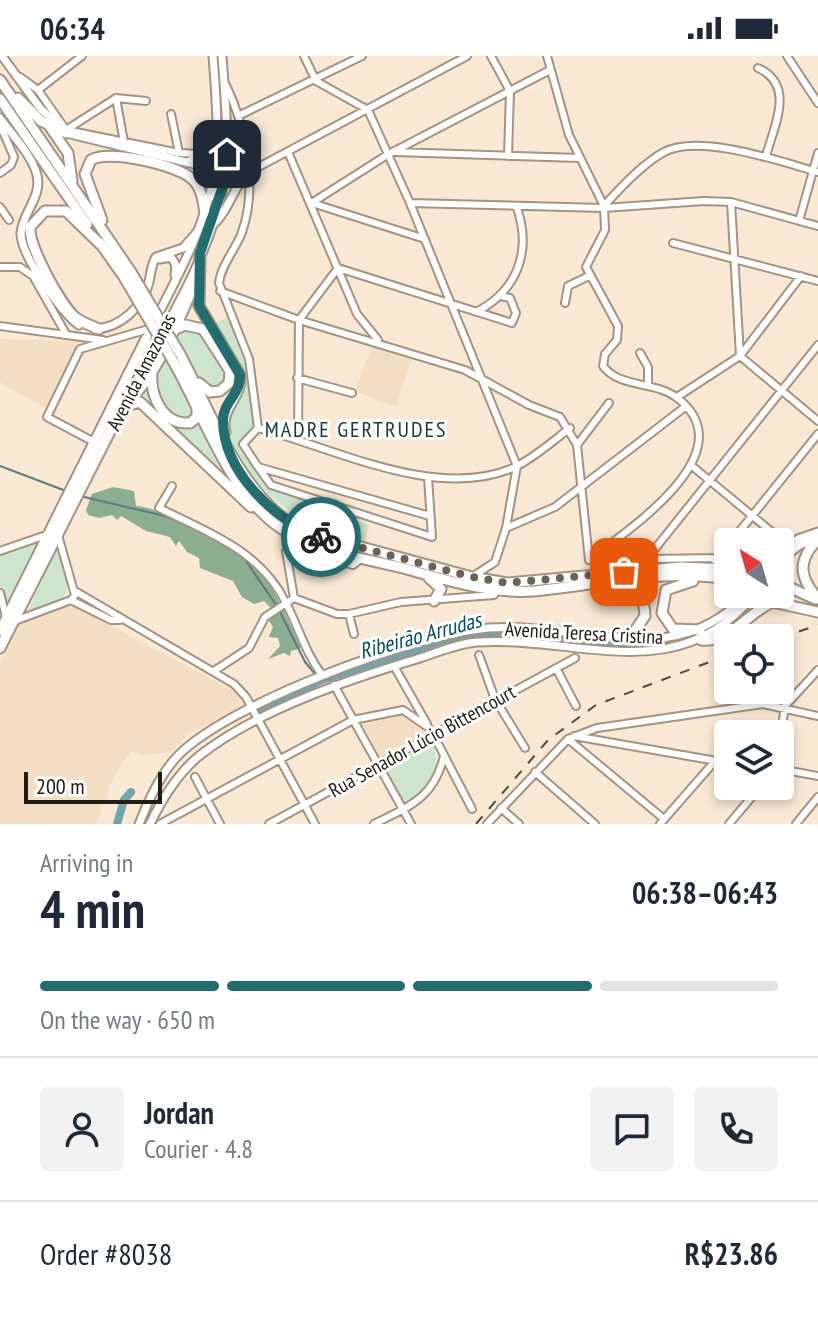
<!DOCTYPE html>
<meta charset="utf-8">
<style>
:root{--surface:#fff;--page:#f2f2f3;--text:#1f2937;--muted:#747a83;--line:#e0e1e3;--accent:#216d6f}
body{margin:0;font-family:"PT Sans Narrow",sans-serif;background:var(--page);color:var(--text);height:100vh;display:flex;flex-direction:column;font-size:30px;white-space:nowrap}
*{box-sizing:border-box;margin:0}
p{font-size:26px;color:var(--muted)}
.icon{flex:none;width:44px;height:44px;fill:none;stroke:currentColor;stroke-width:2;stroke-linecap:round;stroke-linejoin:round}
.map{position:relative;height:768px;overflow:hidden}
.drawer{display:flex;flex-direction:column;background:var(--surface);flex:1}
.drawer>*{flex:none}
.needle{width:52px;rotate:323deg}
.tools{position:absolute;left:714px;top:472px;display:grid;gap:16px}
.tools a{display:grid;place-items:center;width:80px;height:80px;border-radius:8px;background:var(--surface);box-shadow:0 4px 12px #0003;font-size:40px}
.scale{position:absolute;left:24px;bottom:20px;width:138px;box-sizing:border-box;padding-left:8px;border:4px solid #211c14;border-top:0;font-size:22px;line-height:28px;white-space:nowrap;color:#211c14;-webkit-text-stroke:6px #fff;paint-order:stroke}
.pin{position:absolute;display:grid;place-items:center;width:68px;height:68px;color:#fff;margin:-34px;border-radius:16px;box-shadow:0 4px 12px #0006}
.courier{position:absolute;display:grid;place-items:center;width:80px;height:80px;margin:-40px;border:6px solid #216d6f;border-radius:50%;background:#fff;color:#222;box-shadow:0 2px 10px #0007}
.head em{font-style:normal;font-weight:700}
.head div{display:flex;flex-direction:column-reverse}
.head{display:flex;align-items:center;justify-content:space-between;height:136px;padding:0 40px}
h1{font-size:52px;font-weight:700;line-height:60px}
.bar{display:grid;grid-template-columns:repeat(4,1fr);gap:12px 8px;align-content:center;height:96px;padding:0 40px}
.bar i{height:10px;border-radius:6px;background:var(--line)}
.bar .selected{background:var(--accent)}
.bar p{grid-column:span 4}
.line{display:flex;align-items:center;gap:20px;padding:0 40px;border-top:2px solid var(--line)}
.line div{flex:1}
.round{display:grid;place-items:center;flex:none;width:84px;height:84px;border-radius:8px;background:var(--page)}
.status{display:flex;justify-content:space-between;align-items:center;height:56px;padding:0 40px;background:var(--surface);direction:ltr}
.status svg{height:22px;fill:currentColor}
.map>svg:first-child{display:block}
</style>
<div class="status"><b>06:34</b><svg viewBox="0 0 49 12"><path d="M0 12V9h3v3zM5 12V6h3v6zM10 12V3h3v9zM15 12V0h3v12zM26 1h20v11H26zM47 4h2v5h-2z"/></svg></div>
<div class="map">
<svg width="818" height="768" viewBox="0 0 818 768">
<rect width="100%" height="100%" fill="#f8e8d4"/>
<!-- built -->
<path fill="#f3dec4" d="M0,283L73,285L78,290L45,352L0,326Z
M372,290L412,303L396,351L355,335Z
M71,549L234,635L242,645L235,656L189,677L171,696L143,699L131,695L112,724L97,768H0V608L19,569Z
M402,658L428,678L381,702L362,667Z"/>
<!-- green -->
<path fill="#cde4cf" d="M228,261L250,322L256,370L241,385V390L271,431L369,469L364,485C308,467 272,455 241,402C235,392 225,379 227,368C229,354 239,341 243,327C247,309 224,282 215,267Z
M191,273L202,278L226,314L224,327L211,331L198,320L177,282L182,275Z
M165,300L192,345L193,360L187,364C156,355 149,325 165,300Z
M148,329L157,353L189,371L200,364L230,426L155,356L143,337Z
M34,486L38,488L6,548L0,530V501Z
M57,491C61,497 63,506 66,515C74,547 51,548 26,559Z
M433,682L438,719L427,732L424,729L427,734L404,751L383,710Z"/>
<!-- forest -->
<path fill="#8cae90" d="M113,431L134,435L136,450C182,455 264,503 280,548L271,552L264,545L254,548L242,541L233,525L200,512L199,502L187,496L179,485L176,490L170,481L146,475L121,460L117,464L112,459L99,462L88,459L86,454L92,438Z
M275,555H284L301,592L291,595L290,600L284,597L268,603L280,590L278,582L269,581L273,571L269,565Z"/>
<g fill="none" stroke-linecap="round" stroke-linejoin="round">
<!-- stream -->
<path stroke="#587c80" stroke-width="2" d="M0,410L66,435
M80,440L165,460L200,475
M242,499L276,549
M279,554L305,606L315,618"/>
<!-- river -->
<path stroke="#70a5af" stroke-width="8" d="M262,654L322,624L438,588L481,579L527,578L643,590
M117,768L124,744L131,736"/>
<defs>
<path id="minor" d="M304,0L316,25L368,54L410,147L517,410L506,472L495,506L472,521
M491,0L510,35L508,100
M547,0L569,79L604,150L605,174L586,211L618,270L617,284L605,298L603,310C619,332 654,325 676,341C749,395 628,474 589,504
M787,0L818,47
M758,12C796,29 774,70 766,100
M20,21L38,34L66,74L179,97L201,98
M226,29C246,71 258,131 242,176C236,193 221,209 219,227L249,303L258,372
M38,34L82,0
M116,42L124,86
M116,42L146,45
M171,58L179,97
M238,60L362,0
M0,69L14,101L11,109L0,117
M66,74L116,42
M288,96L357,258L378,284
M396,96L580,102
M249,116L467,0
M731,146L740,300L818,365
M312,147L425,183
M410,147L604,152L704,145L731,146L818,170
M310,148L387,99L550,14
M604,150C619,133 644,107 664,96C699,77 782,106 818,116
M0,151L9,164
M799,165L818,97
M673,187L818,225
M0,211H20L33,220L66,278
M220,235L299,264L465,314L529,349L560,361L577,389L589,504
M565,247L568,230L589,220
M476,256C517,235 532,196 517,152
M0,270L103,284
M640,297L648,311V329
M297,322L352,337
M677,341L740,300L801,220
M258,372C334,392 438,446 515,411C534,402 553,385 570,372
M258,372L243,388L258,411L430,460
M298,382L299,264L338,212L512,267L516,257L510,242L501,240
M96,387L47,361L80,293L152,272
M577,389L609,347
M692,410L778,481
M258,411L271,429L432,481L428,421
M172,430L159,452C208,476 261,495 286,547C299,572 305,596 322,619
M506,472L555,451L685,351
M731,486L818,378
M0,495L49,478
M589,504L715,502
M646,504L818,289
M714,504L728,490
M75,535L234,628L246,641L315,768
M0,537L6,561
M294,542L286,495L290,493L353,509L362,502
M71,544L111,564H120
M349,558L354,578
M12,566L71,544L75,539L58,479
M479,599L495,643L525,692
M394,610L427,668
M556,612L576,650
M214,615L249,592L265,561L294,542L337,558H349L401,546L494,539L497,534
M334,629L411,768
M433,678L472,753
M574,680L728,707
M568,683L664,763
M780,684L785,650L818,614
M780,713L818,720
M535,716L595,768
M195,721L220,768
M501,752L519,768
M160,768L353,664L403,654L429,672
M269,768L575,602
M374,768C410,750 434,742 444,700
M487,768L568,683L597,672L763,648L818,660
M660,768L715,705
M729,768L761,730
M796,768L818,741"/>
<path id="major" d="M2,0L40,52L66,77L198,109L213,122L216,145
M0,62C12,79 32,99 37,119C42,142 23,155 21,177C20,198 62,258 79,269
M187,106L205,98L213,85
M212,170C230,154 234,128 249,116
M160,203L171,201L176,209L175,219
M95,273C120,272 144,250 149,226C151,217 151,209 156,201L183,192L197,176
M146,283C171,231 202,181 213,124C220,83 216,40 213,0
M125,346C159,281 211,201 223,129C230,86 225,43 222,0
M780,496L798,483L818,476
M780,504L800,489L818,482
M139,768C148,746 158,723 174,704C220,650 418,577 489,572C584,566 672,618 748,538
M150,768C162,743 177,718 199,700C257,654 350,623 420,602C438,596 459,587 478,586C582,580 677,633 755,538"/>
<path id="highway" d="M0,24L131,216
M18,42L41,65L66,77
M0,43L87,168
M50,71L68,97L72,125
M102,164L85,118L91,104C108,93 178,109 192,123C202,132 203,145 205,157
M100,187L124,221
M200,197L199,250L240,319C242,342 219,352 225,376
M99,273C92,270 83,267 76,262C61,250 28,189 30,171L45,155H66L102,190
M173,274L185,269L203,273L230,315L229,327L220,335L210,336L199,327
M180,298C212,359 240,440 302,475L472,521L507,527L681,511L728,513
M173,305C206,362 231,447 292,479C326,497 366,503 403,512C446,524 489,538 534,535C596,529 666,512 728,523
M152,316C150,339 162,369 190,367L197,361V351
M129,349L140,346L251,451
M818,483C797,505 799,521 818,543
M429,522L441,533L434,545
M693,525L666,534L662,557L673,573L700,574
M780,527L815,543
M0,575L146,283
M619,582L634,576L645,560C644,546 642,530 625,528
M701,584C732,587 746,557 773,546L818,556
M0,592L122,352C161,317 179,262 200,215"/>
</defs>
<!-- minor casing -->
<use href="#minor" stroke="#a39482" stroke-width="10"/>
<!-- major casing -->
<use href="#major" stroke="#a39482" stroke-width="11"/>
<!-- highway casing -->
<use href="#highway" stroke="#a39482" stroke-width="13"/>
<!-- minor -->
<use href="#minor" stroke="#fff" stroke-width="6"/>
<!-- major -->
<use href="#major" stroke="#fff" stroke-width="7"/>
<!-- highway -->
<use href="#highway" stroke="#fff" stroke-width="9"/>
<!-- rail -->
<path stroke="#50493e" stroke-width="2" stroke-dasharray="10 10" stroke-linecap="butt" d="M780,582L818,569
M476,768L548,684L596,649L728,599"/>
<defs>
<path id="highway-bridge" d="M131,216L180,298
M124,221L173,305"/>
</defs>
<!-- highway-bridge casing -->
<use href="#highway-bridge" stroke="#a39482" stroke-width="13" stroke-linecap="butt"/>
<!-- highway-bridge -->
<use href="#highway-bridge" stroke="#fff" stroke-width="9"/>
</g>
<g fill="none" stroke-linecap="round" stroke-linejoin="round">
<!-- done -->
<path stroke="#6c6357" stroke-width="8" stroke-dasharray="0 14.4" d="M321,481L472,521L507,527L624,516"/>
<!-- route -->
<path stroke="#216d6f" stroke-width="10" d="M227,98L223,130L200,197L199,250L240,319C241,338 223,346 223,364C223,416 276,466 321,481"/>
</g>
<g text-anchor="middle" stroke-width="6" stroke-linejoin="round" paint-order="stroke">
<!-- street labels -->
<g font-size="20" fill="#211c14" stroke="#fff">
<text transform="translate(141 316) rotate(-63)" y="7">Avenida Amazonas</text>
<text transform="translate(584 577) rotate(3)" y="7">Avenida Teresa Cristina</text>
<text transform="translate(422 685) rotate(-29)" y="7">Rua Senador Lúcio Bittencourt</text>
</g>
<!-- neighbourhood labels -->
<g font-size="22" letter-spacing="2" fill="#16393a" stroke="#fff">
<text x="356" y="381">MADRE GERTRUDES</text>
</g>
<!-- water labels -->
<g font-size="22" font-style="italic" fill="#00515d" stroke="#fff">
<text transform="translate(420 579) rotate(-15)" y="8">Ribeirão Arrudas</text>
</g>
</g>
</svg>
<div class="tools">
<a><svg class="needle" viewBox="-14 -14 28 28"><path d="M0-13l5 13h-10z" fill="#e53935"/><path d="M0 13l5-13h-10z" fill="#747a83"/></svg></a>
<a><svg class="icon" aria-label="locate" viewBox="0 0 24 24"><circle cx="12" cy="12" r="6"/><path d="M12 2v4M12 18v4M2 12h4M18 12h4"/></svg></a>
<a><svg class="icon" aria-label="layers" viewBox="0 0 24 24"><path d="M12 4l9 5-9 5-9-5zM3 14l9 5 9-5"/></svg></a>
</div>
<div class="scale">200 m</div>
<div class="pin" style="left:624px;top:516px;background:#ea580c"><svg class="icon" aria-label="bag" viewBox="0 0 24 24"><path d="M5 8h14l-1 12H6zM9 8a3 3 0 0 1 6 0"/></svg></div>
<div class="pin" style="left:227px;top:98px;background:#1f2937"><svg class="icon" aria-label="home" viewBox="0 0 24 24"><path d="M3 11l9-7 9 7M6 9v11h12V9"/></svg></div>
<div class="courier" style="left:321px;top:481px"><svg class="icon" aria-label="bike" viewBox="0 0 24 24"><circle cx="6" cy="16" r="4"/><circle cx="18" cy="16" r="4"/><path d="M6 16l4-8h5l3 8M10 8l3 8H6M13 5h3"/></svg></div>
</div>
<section class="drawer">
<div class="head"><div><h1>4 min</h1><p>Arriving in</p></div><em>06:38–06:43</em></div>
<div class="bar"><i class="selected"></i><i class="selected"></i><i class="selected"></i><i></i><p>On the way · 650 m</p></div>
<div class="line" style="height:144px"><a class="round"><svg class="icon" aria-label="person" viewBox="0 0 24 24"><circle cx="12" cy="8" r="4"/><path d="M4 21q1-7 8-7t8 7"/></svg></a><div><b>Jordan</b><p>Courier · 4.8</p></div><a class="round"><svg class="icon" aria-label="chat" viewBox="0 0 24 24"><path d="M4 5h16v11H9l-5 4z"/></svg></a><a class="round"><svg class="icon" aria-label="phone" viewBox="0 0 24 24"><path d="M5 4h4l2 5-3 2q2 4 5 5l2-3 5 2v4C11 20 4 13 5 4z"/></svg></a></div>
<div class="line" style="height:104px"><div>Order #8038</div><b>R$23.86</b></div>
</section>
